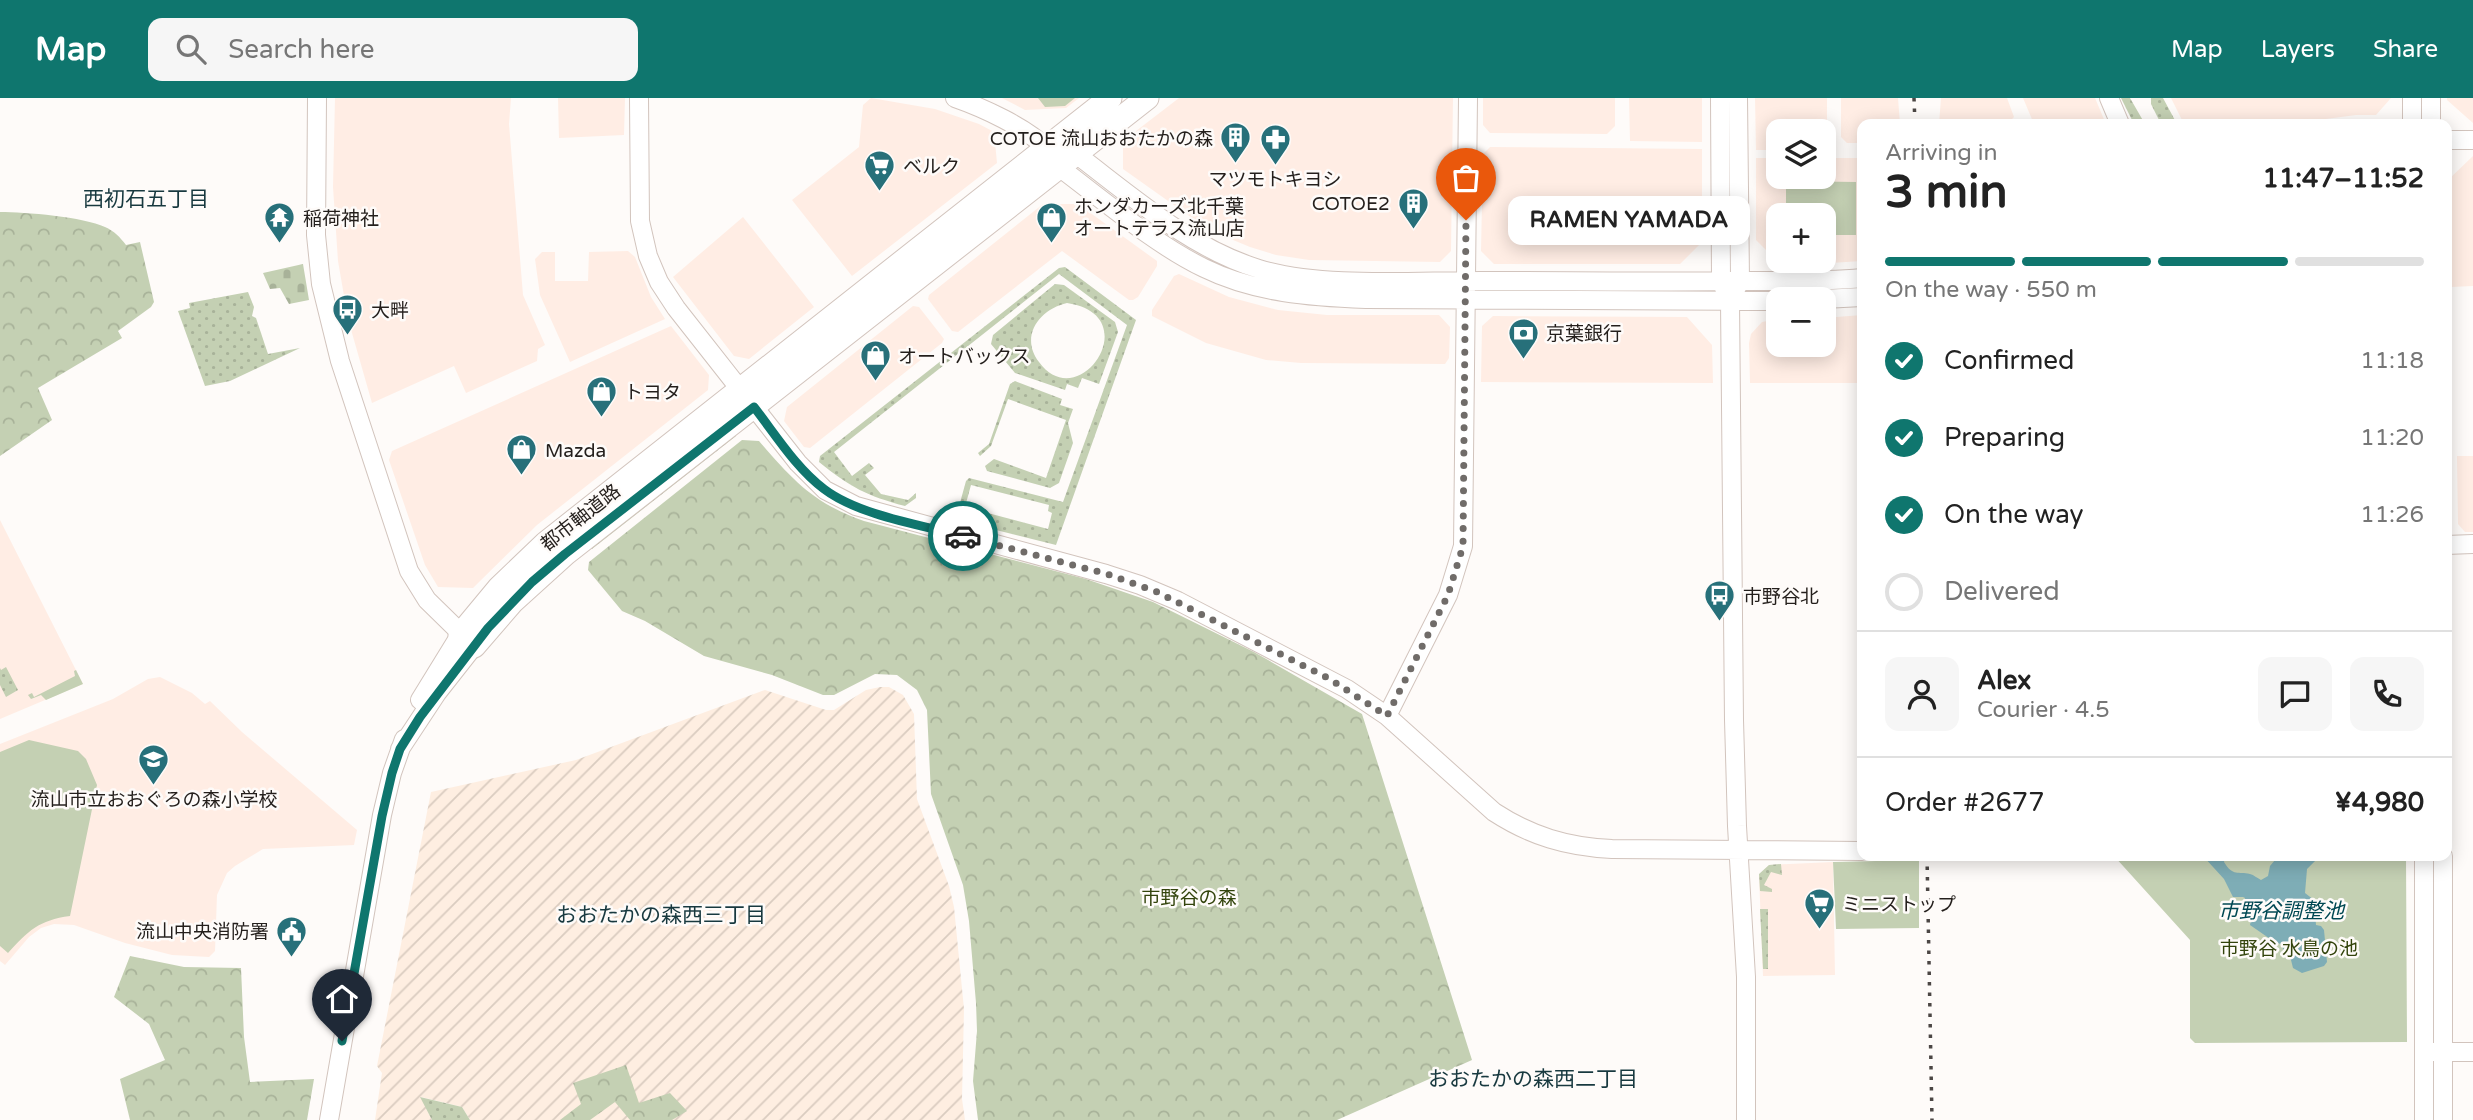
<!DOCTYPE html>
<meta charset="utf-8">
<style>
:root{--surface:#fff;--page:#f6f6f6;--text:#222;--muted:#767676;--line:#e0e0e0;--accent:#0f766e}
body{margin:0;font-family:"Varela Round","Noto Sans JP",sans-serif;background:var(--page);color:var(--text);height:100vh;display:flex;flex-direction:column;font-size:26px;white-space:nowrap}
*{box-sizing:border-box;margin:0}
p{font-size:23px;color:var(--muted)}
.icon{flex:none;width:38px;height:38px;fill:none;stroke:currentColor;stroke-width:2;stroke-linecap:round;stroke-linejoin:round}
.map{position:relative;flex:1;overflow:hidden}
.drawer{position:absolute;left:1857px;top:21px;width:595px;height:742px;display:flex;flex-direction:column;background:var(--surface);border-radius:14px;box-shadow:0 4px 18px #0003}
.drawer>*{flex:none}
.buttons{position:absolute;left:1766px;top:21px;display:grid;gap:14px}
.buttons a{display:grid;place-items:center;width:70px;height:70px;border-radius:14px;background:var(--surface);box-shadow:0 4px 18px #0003;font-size:35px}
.pin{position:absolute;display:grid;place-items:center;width:60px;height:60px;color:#fff;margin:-72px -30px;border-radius:50% 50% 50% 0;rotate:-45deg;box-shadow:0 0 7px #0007}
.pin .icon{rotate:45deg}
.courier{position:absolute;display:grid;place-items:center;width:70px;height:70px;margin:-35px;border:5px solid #0f766e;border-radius:50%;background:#fff;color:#222;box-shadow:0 2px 9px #0007}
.bubble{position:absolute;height:49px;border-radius:14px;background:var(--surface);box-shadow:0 4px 18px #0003;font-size:23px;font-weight:700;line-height:49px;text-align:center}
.summary em{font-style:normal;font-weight:700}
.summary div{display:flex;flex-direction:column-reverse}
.summary{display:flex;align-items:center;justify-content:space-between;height:119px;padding:0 28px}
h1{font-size:46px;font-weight:700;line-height:52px}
.bar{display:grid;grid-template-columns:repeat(4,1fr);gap:10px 7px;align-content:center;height:84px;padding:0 28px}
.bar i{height:9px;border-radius:5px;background:var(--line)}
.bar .current{background:var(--accent)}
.bar p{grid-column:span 4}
.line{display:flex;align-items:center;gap:18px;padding:0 28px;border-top:2px solid var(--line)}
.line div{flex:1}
.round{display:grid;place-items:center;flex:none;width:74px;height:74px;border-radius:14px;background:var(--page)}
ol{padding:0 28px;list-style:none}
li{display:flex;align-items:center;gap:21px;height:77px}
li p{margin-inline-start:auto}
li .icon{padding:7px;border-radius:50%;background:var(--accent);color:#fff;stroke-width:4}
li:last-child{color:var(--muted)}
li i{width:38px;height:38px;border:4px solid var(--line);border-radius:50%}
header{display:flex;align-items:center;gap:42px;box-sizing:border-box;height:98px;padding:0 35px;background:var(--accent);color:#fff}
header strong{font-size:33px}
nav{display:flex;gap:38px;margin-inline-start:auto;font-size:24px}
.search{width:490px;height:63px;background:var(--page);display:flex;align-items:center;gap:18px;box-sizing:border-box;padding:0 24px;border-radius:14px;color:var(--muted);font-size:26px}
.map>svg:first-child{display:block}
</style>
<header>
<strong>Map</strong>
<div class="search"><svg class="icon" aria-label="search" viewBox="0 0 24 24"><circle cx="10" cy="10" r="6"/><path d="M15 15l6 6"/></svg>Search here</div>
<nav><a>Map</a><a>Layers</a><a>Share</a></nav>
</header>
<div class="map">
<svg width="2473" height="1022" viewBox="0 0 2473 1022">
<defs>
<pattern id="industrial-furrows" width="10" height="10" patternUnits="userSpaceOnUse" patternTransform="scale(1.75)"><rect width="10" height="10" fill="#feeee1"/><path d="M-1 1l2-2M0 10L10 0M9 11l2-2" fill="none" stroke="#daccc0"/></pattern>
<pattern id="grass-dots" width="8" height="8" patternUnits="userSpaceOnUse" patternTransform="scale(1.75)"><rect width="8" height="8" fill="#c4d0b3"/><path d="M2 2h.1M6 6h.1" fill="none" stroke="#a8b299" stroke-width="1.8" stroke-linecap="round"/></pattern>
<pattern id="forest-crowns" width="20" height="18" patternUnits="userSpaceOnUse" patternTransform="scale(1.75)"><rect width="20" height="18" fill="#c4d0b3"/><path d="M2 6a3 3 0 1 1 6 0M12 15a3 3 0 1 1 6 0" fill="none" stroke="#a8b299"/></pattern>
<pattern id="cemetery-stones" width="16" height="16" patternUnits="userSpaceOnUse" patternTransform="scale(1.75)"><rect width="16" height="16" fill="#c4d0b3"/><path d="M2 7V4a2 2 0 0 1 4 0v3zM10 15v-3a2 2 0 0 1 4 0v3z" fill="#a8b299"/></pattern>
</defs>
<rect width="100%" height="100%" fill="#fefbf9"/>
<!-- built -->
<path fill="#ffede4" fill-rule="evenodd" d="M335,0H511L509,26L523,197L545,247L538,251L537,263L466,295L454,268L372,305L348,221L338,163L333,89Z
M558,0H625L624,37L559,40Z
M871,0L935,11L979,26L994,34L997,65L852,178L792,102L859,49L863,7Z
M1002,0H1079L1066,10L1025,12Z
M1179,0H1453L1451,153L1440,164L1309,162L1276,157L1250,149L1209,132L1123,71V43Z
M1483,0H1615V28L1607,36L1490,35L1483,27Z
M1629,0H1702V44L1630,43Z
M1755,0H1827V52H1824V33H1778V52H1756Z
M1841,0H1898L1900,26H1862V45H1847L1841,39Z
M1941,0H2007L2014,19L2007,26H1939Z
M2023,0H2095L2106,26H2034Z
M2171,0H2391L2376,17H2356L2288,26H2184Z
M2447,0H2473V25L2447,2Z
M1490,49L1702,51V144L1680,166H1494L1481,153L1483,56Z
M2473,58V188L2451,189L2448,82Z
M1756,60H1778V79H1824V60H1862V163L1782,168L1756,142ZM1778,117H1824V163H1778Z
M1043,106H1078L1157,163V168L1138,199L1133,202H1129L1062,153L958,234L952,233L928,201L929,197Z
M743,119L814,209L749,261L734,258L673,179Z
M628,153L635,159L651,199L665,221L570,264L540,197L535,161L542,154H555V183H588L589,154Z
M1179,176L1229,199L1278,212L1327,217H1439L1450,229L1449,260L1445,266L1301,265L1266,262L1206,245L1152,218V212L1174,178Z
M913,208L919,209L944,241L942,245L810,350L804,349L784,323L787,309Z
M1862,217V285H1750L1749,245L1751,236L1762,224L1778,221V247H1824V220Z
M1493,218L1687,219L1712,247L1713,285L1481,284L1482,228Z
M671,228L709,277L708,292L537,427L473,490L438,489L425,467L389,362L392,353Z
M2457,358H2473V434H2465L2458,426Z
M0,422L83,586L0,621Z
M160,579L192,595L205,606L210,603L242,634L357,732L354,747L263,751L235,768L227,775L217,797L215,853L209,859L172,857L125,845L74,827L54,826L41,830L29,839L5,867L0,863V646L113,601L148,581Z
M1833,764L1835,877L1763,878L1759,777L1769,767Z"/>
<!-- industrial -->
<path fill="url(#industrial-furrows)" d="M880,589H889L903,597L914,616L917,701L949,788L954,809L964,911L962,1001L965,1022H470L462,1009L421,999L432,1022H375L382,975L377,968L431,694L576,662L765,592L826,612H834L866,592Z"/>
<!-- grass -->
<path fill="url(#grass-dots)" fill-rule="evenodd" d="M2121,0H2130L2145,26H2134Z
M2151,0H2163L2177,26H2161L2151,6Z
M1065,169L1136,222L1056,447L968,425L958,412L966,383L969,380L1063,404L1127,227L1059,176L834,354L852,378L869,365L874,370L865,377L881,396L908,402L916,395V400L905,408C867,398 850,389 819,364L820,358L1059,170ZM971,387L1049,407L1048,413L1052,415L1048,431L965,409Z
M1055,186L1064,187L1115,224L1118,234L1099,286L1082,280L1078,290L1067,286L1065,292L1015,275L991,246L993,237ZM1067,205C1148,217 1079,319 1039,264C1019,238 1040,211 1067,205Z
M248,194L254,209L252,218L256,220L268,256L300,250L230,283L205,288L178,213L190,210L189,205Z
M1015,283L1062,301L1060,307L1073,311L1068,325L1073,345L1059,385L1050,390L987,373L985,368L994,361L1046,380L1066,322L1008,301L991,348L980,358L978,355L989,346L1010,286Z
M734,335L736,338L592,451L590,448Z
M2451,472L2452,671H2449L2448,473Z
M6,569L18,592L6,599L0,587V570L1,572Z
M2430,758H2437V920H2430Z
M1781,766L1782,777L1771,774L1764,787L1772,791V794L1760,793L1759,776L1769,767Z
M1760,811H1768V871H1763Z
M420,999L462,1009L470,1022H432Z"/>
<!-- forest -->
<path fill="url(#forest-crowns)" d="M0,114C25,114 84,119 105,129C114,133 120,139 126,147L140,144L154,204L151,209L118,233L122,240L38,290L52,322L0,358Z
M742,342L759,343C793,382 813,405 864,423L1086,481L1153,504L1254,554L1362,616L1472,962L1337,1022H978L973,983L977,933L976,905L969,823L963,787L931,696L927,612L917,592L897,577L875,576L834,597H823L772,577L704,558L645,523L622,513L588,472L589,464Z
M130,858L184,869L241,870L244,939L250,984L314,981L307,1022H130L120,981L165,962L149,926L114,899Z
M626,967L639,1005L670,995L687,1013L672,1022H630L615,1004L590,1022H560L581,1006L573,985Z"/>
<!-- cemetery -->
<path fill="url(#cemetery-stones)" d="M303,166L309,202L289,206L280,190L270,191L263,175Z"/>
<!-- green -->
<path fill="#c4d0b3" d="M1038,0H1075L1065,8L1045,9Z
M1786,83L1856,84V137H1824L1821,111V117H1786Z
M76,572L83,586L46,602L41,597L31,601L28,597L32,595L34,599L75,578L74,573Z
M29,642L78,653L86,661L97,687L70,818C39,822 28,833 8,855L0,848V654Z
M2114,758H2406L2407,944L2195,945L2190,940V842Z
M1919,762V830L1836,831L1833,764Z"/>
<!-- water -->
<path fill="#7eadb6" d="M2203,758H2225L2224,764C2233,779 2238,773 2250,776C2254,777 2257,780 2261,782L2268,778L2270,768L2275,762L2273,758H2264H2320L2307,771L2305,795L2314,802L2316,827L2321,828L2324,832L2327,864L2324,868L2302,875L2293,870L2291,862L2284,856L2282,846L2276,845L2250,827L2252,817L2244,811L2245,800L2243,799H2233L2224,781Z"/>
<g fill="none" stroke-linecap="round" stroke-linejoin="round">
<defs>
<path id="minor" d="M317,0L316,137L321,186L340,263L409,473L427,502L474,548L437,595L400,651
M639,0L640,123L648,158L659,184L676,210L798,365L825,392L856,408L1106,476L1140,487L1178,503L1347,591L1387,618L1494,714C1531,738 1567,749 1612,751L1862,753
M955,0C981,9 1028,30 1047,51C1052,56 1055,63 1059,69C1103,102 1156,147 1204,170C1255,195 1311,199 1366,201L1778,203
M1720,0L1721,183L1730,203L1734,622L1737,728L1746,879V1022
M2109,0L2120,26
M2412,0V26
M2431,0V26
M2446,42H2473
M1065,54L1076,56C1133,99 1190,150 1259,171C1326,191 1420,182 1491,183C1571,183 1650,184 1730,183C1774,183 1818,184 1862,180
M1736,191L1740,183L1738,0
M1824,201L1862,199
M2446,447L2473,446
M420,602L460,537
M1387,618L1448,497L1463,448L1468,0
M2424,758V1022
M2443,758V1022
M2431,954H2473
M329,1022L382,717L392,675L404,641"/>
<path id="major" d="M460,537L499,490L546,445L1110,0
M474,548L512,504L565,456L1147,0"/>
</defs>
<!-- minor casing -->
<use href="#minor" stroke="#d2c4bd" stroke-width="20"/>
<!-- major casing -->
<use href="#major" stroke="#d2c4bd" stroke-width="25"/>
<!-- minor -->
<use href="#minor" stroke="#fff" stroke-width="18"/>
<!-- major -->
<use href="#major" stroke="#fff" stroke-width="23"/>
<!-- rail -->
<path stroke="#4b4644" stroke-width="3.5" stroke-dasharray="3.5 7" stroke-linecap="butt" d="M1914,0L1915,26
M1927,758L1932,1022"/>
</g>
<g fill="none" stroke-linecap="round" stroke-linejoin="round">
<!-- done -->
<path stroke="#706c69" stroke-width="7" stroke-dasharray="0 12.6" d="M963,438L1107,476L1157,494L1328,580L1387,618L1448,497L1463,448L1466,122"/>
<!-- route -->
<path stroke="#0f766e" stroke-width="9" d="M342,943L382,718L392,675L400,651L420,619L488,530L532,484L565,456L754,309C775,336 796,370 824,391C858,417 921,427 963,438"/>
</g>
<!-- icons -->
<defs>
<symbol id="building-pin" viewBox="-11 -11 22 30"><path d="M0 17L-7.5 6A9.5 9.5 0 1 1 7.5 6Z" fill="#27707a" stroke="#fefbf9"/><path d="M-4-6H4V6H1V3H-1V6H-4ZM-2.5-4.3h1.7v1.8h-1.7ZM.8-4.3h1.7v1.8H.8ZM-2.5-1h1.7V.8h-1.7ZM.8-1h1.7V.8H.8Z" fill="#fff"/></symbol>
<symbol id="pharmacy-pin" viewBox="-11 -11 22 30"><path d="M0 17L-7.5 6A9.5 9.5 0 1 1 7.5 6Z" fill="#27707a" stroke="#fefbf9"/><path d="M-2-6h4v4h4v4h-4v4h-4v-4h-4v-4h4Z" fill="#fff"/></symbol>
<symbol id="supermarket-pin" viewBox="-11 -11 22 30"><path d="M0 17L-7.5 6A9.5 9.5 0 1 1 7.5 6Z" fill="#27707a" stroke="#fefbf9"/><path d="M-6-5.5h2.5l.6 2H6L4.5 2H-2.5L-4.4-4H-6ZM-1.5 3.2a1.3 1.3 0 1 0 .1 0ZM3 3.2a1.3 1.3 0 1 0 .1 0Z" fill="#fff"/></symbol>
<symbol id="shop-pin" viewBox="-11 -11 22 30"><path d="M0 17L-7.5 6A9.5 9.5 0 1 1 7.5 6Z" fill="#27707a" stroke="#fefbf9"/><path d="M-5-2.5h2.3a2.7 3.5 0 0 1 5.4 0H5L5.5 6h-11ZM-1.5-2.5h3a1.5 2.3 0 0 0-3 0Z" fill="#fff"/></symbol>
<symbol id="temple-pin" viewBox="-11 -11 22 30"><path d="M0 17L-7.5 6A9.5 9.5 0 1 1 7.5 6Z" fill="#27707a" stroke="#fefbf9"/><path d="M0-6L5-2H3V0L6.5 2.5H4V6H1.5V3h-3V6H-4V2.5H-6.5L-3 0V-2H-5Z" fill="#fff"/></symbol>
<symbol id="bus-pin" viewBox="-11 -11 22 30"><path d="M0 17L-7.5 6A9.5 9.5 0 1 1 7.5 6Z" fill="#27707a" stroke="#fefbf9"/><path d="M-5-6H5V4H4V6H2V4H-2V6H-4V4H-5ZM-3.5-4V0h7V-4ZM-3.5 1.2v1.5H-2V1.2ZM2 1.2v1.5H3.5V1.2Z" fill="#fff"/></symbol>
<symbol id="bank-pin" viewBox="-11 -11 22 30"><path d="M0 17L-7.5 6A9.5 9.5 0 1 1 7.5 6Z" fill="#27707a" stroke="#fefbf9"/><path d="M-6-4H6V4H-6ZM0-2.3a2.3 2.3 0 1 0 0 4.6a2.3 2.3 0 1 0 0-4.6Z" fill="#fff"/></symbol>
<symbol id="school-pin" viewBox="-11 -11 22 30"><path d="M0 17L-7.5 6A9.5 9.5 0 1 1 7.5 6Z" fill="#27707a" stroke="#fefbf9"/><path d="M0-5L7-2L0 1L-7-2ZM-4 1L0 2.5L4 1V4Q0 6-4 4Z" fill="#fff"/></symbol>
<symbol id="civic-pin" viewBox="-11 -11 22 30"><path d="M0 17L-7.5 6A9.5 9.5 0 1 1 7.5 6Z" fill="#27707a" stroke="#fefbf9"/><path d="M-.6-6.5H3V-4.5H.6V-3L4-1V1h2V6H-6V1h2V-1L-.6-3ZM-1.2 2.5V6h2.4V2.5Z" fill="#fff"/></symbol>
</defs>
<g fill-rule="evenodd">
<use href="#building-pin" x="1218" y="22" width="35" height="47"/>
<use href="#pharmacy-pin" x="1258" y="24" width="35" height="47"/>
<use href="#supermarket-pin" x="862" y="50" width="35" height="47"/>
<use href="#building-pin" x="1396" y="88" width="35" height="47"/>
<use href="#shop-pin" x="1034" y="102" width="35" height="47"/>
<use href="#temple-pin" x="262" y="102" width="35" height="47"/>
<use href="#bus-pin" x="330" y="194" width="35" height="47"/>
<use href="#bank-pin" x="1506" y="218" width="35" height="47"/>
<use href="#shop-pin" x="858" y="240" width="35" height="47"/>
<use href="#shop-pin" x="584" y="276" width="35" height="47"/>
<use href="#shop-pin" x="504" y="334" width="35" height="47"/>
<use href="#bus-pin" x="1702" y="480" width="35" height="47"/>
<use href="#school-pin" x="136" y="644" width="35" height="47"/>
<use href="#supermarket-pin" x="1802" y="788" width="35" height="47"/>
<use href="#civic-pin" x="274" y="816" width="35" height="47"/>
</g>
<g text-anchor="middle" stroke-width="5" stroke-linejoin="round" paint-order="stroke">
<!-- poi labels -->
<g font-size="19" fill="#241f1c" stroke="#fefbf9" text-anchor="start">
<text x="1213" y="47" text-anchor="end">COTOE 流山おおたかの森</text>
<text x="903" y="75">ベルク</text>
<text x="1275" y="88" text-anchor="middle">マツモトキヨシ</text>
<text x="1390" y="112" text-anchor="end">COTOE2</text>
<text x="1074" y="115">ホンダカーズ北千葉<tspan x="1074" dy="22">オートテラス流山店</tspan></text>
<text x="303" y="127">稲荷神社</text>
<text x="371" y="219">大畔</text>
<text x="1546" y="242">京葉銀行</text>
<text x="898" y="265">オートバックス</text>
<text x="624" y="301">トヨタ</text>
<text x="545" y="359">Mazda</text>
<text x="1743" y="505">市野谷北</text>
<text x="154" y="708" text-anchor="middle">流山市立おおぐろの森小学校</text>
<text x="1842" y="813">ミニストップ</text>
<text x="269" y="840" text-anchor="end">流山中央消防署</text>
</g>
<!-- street labels -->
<g font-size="19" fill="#241f1c" stroke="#fefbf9">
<text transform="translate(580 419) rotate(-38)" y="7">都市軸道路</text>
</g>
<!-- park labels -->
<g font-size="19" fill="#33440c" stroke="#fefbf9">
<text x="1189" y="806">市野谷の森</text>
<text x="2289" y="857">市野谷 水鳥の池</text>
</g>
<!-- neighbourhood labels -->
<g font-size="21" fill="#18393f" stroke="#fefbf9">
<text x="146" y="108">西初石五丁目</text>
<text x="661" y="824">おおたかの森西三丁目</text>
<text x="1533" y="988">おおたかの森西二丁目</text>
</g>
<!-- water labels -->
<g font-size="21" font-style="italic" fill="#004853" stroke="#fefbf9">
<text x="2281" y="820">市野谷調整池</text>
</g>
</g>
</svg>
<div class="buttons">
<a><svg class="icon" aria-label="layers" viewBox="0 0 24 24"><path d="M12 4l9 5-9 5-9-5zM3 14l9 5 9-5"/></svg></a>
<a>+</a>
<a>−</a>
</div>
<div class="pin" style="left:1466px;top:122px;background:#ea580c"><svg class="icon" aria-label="bag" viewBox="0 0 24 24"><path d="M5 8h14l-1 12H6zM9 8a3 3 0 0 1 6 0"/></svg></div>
<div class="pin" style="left:342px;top:943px;background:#1f2937"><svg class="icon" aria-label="home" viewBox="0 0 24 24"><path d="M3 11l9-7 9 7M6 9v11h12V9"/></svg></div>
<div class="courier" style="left:963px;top:438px"><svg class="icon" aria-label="car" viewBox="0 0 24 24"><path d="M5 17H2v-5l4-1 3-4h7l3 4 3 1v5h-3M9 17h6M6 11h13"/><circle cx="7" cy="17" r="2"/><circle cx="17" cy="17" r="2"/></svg></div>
<div class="bubble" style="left:1508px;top:98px;width:242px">RAMEN YAMADA</div>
<section class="drawer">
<div class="summary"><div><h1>3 min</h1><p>Arriving in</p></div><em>11:47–11:52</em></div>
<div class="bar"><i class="current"></i><i class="current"></i><i class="current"></i><i></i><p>On the way · 550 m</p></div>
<ol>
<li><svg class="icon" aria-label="check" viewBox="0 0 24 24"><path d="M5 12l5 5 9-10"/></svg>Confirmed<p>11:18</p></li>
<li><svg class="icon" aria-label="check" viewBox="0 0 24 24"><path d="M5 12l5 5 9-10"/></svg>Preparing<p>11:20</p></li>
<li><svg class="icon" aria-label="check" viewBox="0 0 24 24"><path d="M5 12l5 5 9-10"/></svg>On the way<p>11:26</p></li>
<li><i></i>Delivered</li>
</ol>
<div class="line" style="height:126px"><a class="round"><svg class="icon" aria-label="person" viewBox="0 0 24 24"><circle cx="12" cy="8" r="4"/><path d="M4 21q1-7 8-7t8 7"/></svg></a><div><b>Alex</b><p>Courier · 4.5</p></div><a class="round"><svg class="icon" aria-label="chat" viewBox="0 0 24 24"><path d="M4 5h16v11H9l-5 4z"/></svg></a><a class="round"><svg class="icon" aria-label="phone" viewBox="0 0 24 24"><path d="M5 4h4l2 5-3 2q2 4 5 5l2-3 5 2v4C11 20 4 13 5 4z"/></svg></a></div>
<div class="line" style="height:91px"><div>Order #2677</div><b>¥4,980</b></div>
</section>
</div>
